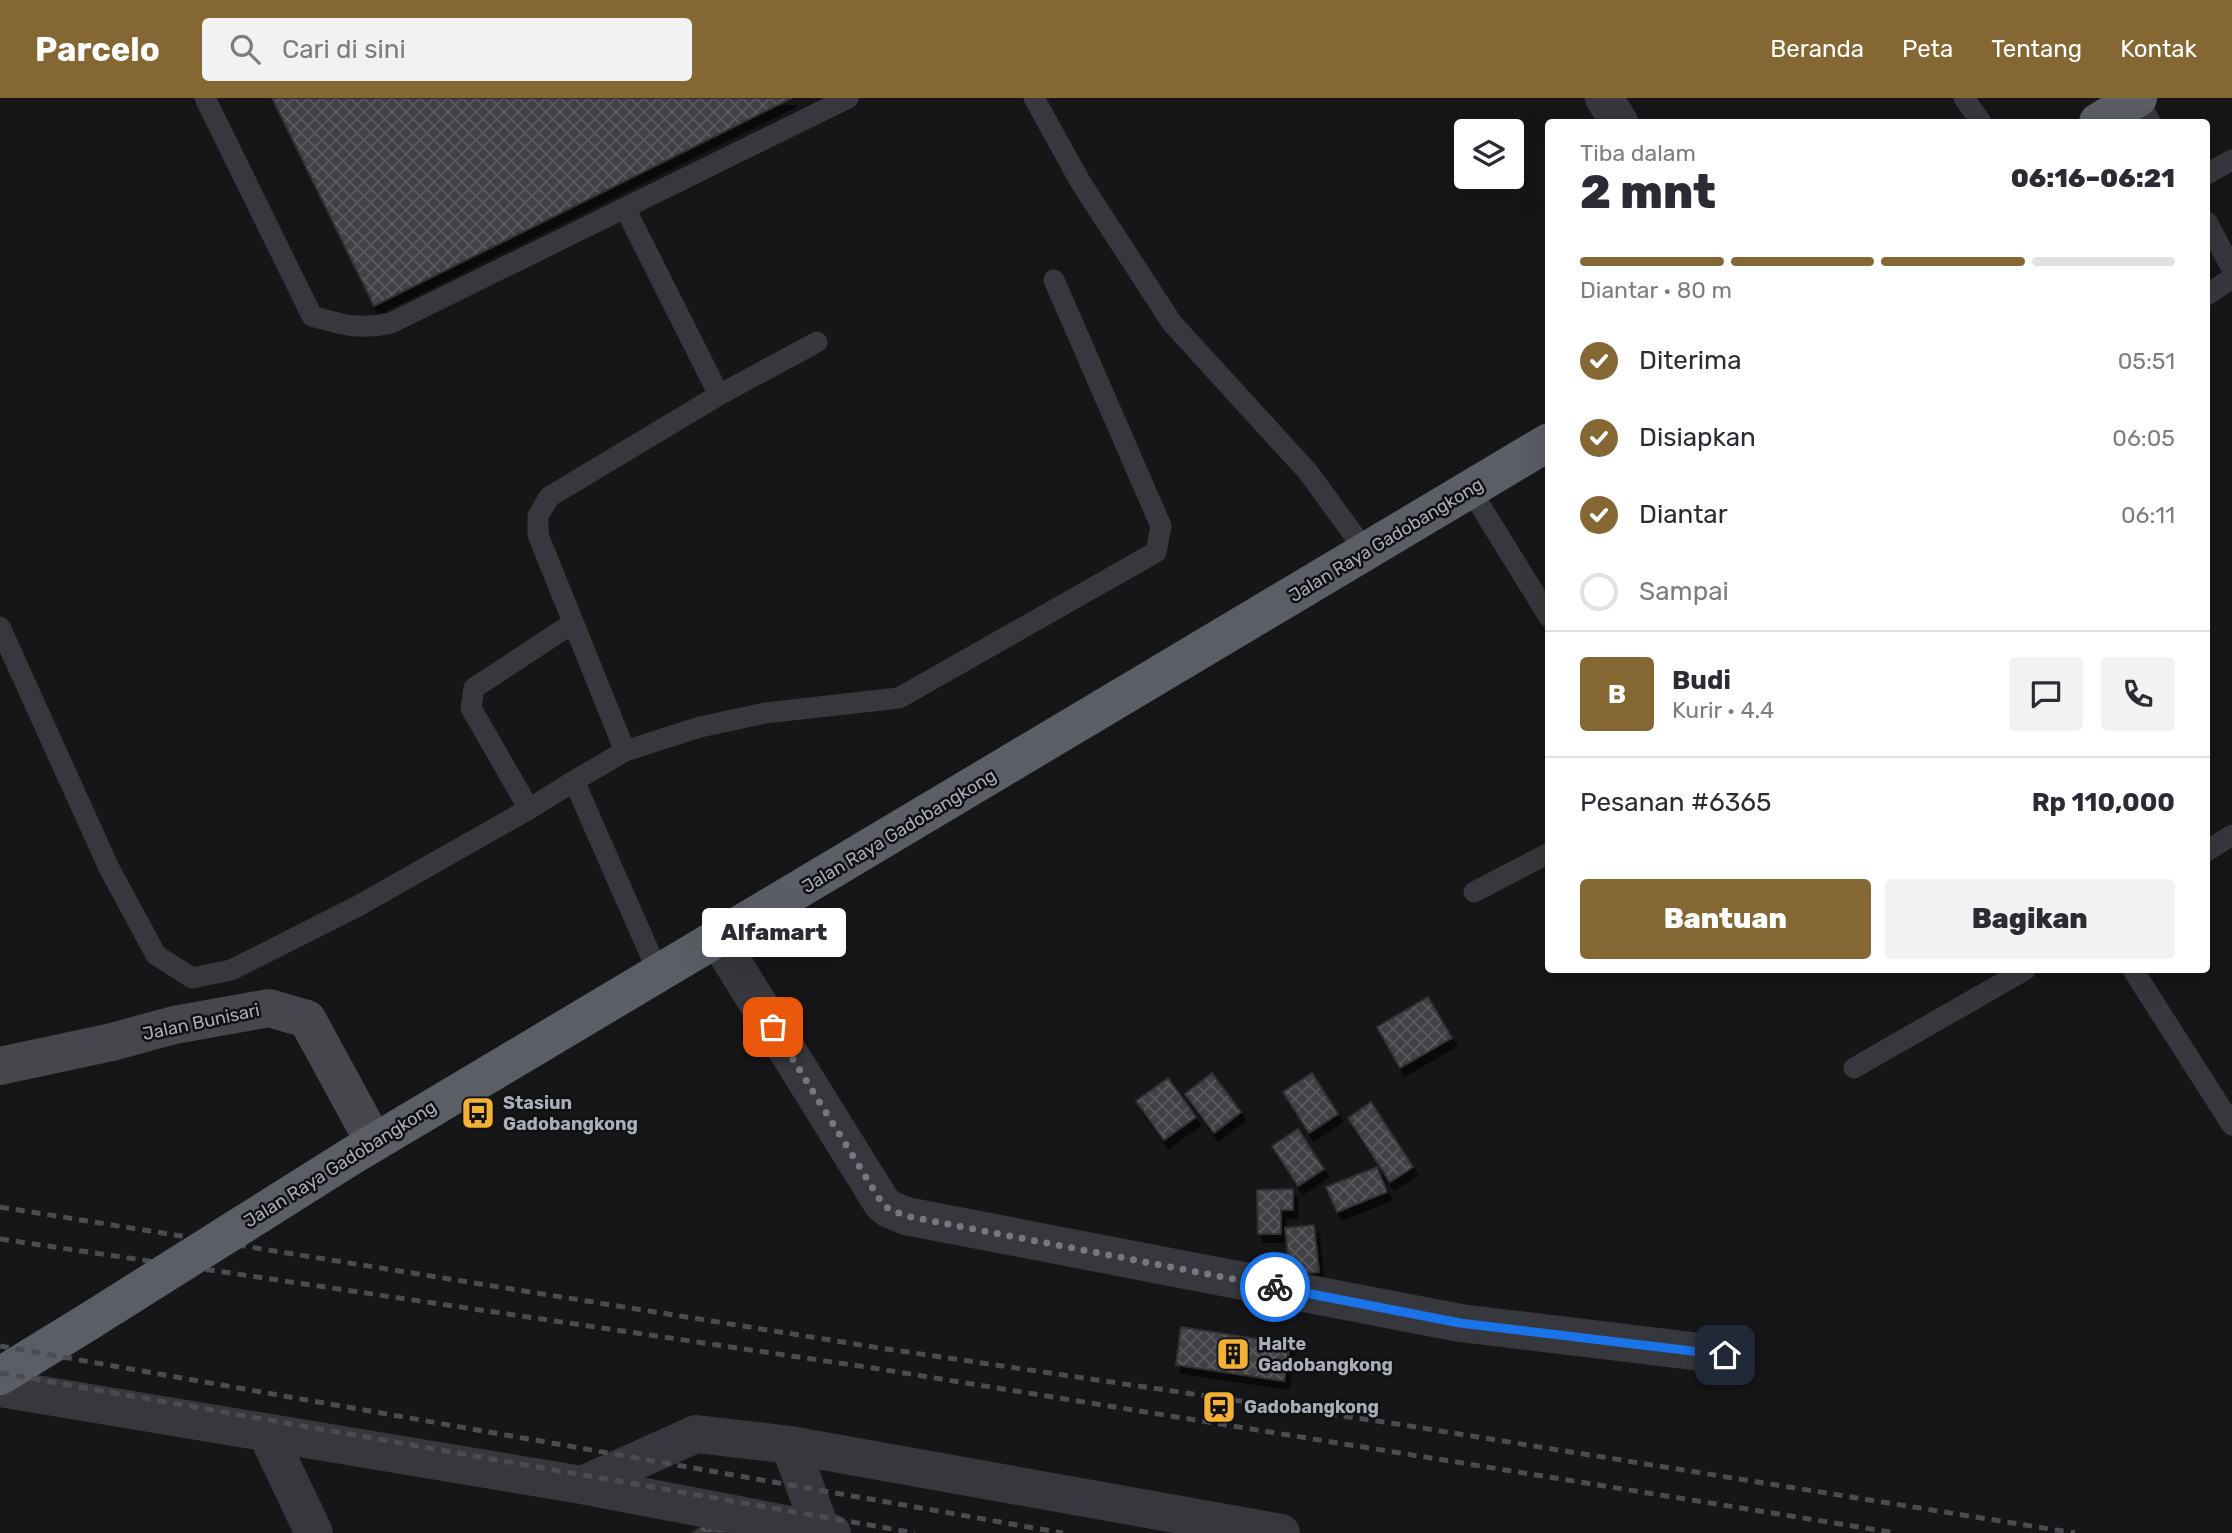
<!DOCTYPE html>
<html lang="id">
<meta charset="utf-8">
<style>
:root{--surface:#fff;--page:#f2f2f3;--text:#2b2b33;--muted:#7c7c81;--line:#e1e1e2;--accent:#856733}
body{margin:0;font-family:Rubik,sans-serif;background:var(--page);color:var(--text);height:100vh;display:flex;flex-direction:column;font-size:26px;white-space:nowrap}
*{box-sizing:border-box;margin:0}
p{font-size:23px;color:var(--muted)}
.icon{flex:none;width:38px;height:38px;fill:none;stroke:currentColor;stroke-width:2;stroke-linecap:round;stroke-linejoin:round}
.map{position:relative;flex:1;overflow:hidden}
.side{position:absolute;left:1545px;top:21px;width:665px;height:854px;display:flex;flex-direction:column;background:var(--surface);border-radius:7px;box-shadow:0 7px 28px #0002}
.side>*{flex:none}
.fabs{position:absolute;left:1454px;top:21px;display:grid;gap:14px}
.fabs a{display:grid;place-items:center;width:70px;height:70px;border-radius:7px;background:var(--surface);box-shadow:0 7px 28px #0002;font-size:35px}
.pin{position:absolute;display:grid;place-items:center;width:60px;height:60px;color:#fff;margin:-30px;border-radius:14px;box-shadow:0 4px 10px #0006}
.courier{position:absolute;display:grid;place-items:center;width:70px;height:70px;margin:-35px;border:5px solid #1a73e8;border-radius:50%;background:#fff;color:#222;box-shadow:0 2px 9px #0007}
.bubble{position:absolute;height:49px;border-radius:7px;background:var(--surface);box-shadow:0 7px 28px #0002;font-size:23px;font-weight:800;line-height:49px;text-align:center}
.headline em{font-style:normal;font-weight:800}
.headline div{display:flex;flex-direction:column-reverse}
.headline{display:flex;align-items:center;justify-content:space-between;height:119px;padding:0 35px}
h1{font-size:46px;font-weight:800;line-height:52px}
.bar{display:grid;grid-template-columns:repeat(4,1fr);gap:10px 7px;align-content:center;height:84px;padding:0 35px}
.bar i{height:9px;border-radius:5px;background:var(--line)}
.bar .selected{background:var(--accent)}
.bar p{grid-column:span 4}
.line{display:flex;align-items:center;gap:18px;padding:0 35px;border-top:2px solid var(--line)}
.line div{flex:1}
.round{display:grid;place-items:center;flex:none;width:74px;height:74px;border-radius:7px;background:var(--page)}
ol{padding:0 35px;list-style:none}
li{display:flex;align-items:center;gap:21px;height:77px}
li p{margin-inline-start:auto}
li .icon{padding:7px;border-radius:50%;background:var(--accent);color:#fff;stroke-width:4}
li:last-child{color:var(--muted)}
li i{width:38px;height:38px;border:4px solid var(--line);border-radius:50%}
.button{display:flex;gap:14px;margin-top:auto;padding:14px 35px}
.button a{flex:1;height:80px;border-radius:7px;background:var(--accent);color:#fff;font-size:28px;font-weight:800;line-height:80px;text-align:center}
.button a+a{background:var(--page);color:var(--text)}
header{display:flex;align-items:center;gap:42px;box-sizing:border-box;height:98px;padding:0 35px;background:var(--accent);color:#fff}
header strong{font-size:33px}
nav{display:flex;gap:38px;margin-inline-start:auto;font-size:24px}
.search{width:490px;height:63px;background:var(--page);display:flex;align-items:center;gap:18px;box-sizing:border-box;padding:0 24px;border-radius:7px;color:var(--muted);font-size:26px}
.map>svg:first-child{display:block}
</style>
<header>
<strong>Parcelo</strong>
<div class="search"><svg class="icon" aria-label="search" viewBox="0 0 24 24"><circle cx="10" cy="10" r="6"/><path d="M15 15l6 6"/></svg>Cari di sini</div>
<nav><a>Beranda</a><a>Peta</a><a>Tentang</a><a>Kontak</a></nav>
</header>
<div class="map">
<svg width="2232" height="1435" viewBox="0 0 2232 1435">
<defs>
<pattern id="building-cross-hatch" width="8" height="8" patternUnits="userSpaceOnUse" patternTransform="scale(1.75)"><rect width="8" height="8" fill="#404145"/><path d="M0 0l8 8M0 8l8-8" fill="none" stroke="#595a5e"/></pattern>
<filter id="shadow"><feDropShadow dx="4.5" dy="8" stdDeviation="0" flood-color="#0009"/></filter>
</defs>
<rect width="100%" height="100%" fill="#161618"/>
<!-- building -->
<path fill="url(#building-cross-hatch)" stroke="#303034" stroke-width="2" filter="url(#shadow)" d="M272,0H792L374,208Z
M1428,899L1452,940L1400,970L1377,929Z
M1212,975L1241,1014L1214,1035L1185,996Z
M1312,975L1338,1016L1309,1035L1283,994Z
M1168,980L1196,1019L1164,1042L1136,1003Z
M1371,1004L1413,1069L1390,1084L1348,1020Z
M1298,1031L1324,1071L1298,1088L1272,1048Z
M1377,1069L1387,1094L1337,1114L1326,1089Z
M1293,1091V1112H1281V1136H1258L1257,1092Z
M1314,1127L1319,1174L1290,1177L1285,1130Z
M1181,1229L1290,1246L1284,1283L1176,1267Z
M719,1417L732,1435H692Z"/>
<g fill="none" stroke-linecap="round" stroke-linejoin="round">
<!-- service -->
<path stroke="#37383d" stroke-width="21" d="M205,0L312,218C342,227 360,232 391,225L848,0
M1034,0L1081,85L1172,225L1308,374L1367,455
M1964,0L1981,24
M2138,0L2150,24
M2207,76L2232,62
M625,110L719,297
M2207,124L2232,171
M2207,197L2232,180
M1470,391L1549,519
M573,525L474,590L471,610L529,711L574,683L658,874
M0,529L109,770L156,857L192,880L231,872L358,808L529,711
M625,653L700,629L765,615L899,600L1156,454L1161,428L1054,182
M574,683L625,653L538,437V418L549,399L719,297L817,244
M2207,753L2232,737
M1474,794L1549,755
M2133,872L2232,1027
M1854,970L2025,872"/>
<!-- minor -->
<path stroke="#37383d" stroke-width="38" d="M1604,0L1619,24
M718,841L882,1105L889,1111L906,1118L1460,1225L1725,1257
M0,1290L582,1387L696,1336L790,1347L1281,1435
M267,1336L314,1435
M790,1347L822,1435
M582,1387L832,1435"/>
<!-- secondary -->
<path stroke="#45474d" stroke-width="38" d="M0,968L112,944L174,927L269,910L307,921L374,1044"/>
<!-- trunk -->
<path stroke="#5b5e65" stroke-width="38" d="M2098,24L2138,0
M350,1059L1549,344
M0,1278L88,1224"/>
<!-- rail -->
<path stroke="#4a4c52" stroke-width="5" stroke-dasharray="9 7" stroke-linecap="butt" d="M0,1109L880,1250L1397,1326L2075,1435
M0,1141L873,1270L1896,1435
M0,1248L1063,1435
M0,1275L915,1435"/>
<!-- trunk-bridge -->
<path stroke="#5b5e65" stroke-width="38" d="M88,1224L350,1059"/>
</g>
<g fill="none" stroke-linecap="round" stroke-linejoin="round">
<!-- done -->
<path stroke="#757880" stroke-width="7" stroke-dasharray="0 12.6" d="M773,929L882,1105L889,1111L906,1118L1275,1189"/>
<!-- route -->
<path stroke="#1a73e8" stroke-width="9" d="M1275,1189L1460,1225L1725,1257"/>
</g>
<!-- icons -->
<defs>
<symbol id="bus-square" viewBox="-11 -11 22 22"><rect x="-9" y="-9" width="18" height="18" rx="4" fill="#f2b134" stroke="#111113"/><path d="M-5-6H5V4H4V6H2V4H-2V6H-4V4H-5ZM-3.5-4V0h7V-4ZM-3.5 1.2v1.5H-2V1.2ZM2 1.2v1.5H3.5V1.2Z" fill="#111"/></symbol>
<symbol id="building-square" viewBox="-11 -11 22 22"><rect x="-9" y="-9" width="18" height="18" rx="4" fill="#f2b134" stroke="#111113"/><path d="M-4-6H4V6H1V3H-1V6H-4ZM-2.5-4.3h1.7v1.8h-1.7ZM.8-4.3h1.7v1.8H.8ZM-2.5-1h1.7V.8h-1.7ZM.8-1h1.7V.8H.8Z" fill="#111"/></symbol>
<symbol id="station-square" viewBox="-11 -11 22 22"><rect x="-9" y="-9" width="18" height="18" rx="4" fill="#f2b134" stroke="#111113"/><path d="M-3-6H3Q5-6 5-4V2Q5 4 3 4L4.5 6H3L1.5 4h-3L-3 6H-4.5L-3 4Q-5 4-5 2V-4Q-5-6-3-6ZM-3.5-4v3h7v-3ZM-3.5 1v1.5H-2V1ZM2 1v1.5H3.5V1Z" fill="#111"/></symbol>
</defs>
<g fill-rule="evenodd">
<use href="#bus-square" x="459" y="996" width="38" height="38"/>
<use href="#building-square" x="1214" y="1237" width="38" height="38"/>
<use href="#station-square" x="1200" y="1290" width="38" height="38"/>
</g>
<g text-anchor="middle" stroke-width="5" stroke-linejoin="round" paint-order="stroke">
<!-- street labels -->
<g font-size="18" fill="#a8adb8" stroke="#111113">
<text transform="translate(1386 442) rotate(-31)" y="6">Jalan Raya Gadobangkong</text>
<text transform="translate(899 733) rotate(-31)" y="6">Jalan Raya Gadobangkong</text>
<text transform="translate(201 924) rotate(-12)" y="6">Jalan Bunisari</text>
<text transform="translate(340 1066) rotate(-32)" y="6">Jalan Raya Gadobangkong</text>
</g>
<!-- poi labels -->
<g font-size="18" font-weight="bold" fill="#a8adb8" stroke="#111113" text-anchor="start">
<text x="503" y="1011">Stasiun<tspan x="503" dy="21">Gadobangkong</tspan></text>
<text x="1258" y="1252">Halte<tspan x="1258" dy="21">Gadobangkong</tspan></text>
<text x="1244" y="1315">Gadobangkong</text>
</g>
</g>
</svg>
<div class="fabs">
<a><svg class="icon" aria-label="layers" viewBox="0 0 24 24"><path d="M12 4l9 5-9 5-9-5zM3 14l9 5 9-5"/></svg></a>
</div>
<div class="pin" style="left:773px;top:929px;background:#ea580c"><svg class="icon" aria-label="bag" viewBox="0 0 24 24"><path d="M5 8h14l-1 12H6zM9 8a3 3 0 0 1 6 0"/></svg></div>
<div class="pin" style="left:1725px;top:1257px;background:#1f2937"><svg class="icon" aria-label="home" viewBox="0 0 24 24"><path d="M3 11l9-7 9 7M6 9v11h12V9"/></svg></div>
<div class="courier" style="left:1275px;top:1189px"><svg class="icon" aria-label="bike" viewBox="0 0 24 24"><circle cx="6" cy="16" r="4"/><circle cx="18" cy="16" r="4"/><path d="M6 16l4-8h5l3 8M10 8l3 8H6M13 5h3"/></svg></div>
<div class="bubble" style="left:702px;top:810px;width:144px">Alfamart</div>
<section class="side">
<div class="headline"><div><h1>2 mnt</h1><p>Tiba dalam</p></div><em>06:16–06:21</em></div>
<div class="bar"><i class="selected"></i><i class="selected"></i><i class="selected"></i><i></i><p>Diantar · 80 m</p></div>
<ol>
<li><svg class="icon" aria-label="check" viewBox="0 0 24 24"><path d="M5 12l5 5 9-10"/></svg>Diterima<p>05:51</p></li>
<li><svg class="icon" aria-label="check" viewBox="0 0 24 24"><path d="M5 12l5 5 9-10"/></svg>Disiapkan<p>06:05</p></li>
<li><svg class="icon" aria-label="check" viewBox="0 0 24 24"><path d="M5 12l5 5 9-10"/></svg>Diantar<p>06:11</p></li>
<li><i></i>Sampai</li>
</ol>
<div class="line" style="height:126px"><b class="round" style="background:var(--accent);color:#fff">B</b><div><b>Budi</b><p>Kurir · 4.4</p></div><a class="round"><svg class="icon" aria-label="chat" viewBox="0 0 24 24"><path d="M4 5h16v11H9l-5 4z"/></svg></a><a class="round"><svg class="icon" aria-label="phone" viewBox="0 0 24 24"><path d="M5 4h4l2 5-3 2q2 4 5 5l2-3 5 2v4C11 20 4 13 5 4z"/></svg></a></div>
<div class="line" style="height:91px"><div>Pesanan #6365</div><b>Rp 110,000</b></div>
<div class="button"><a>Bantuan</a><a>Bagikan</a></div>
</section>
</div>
